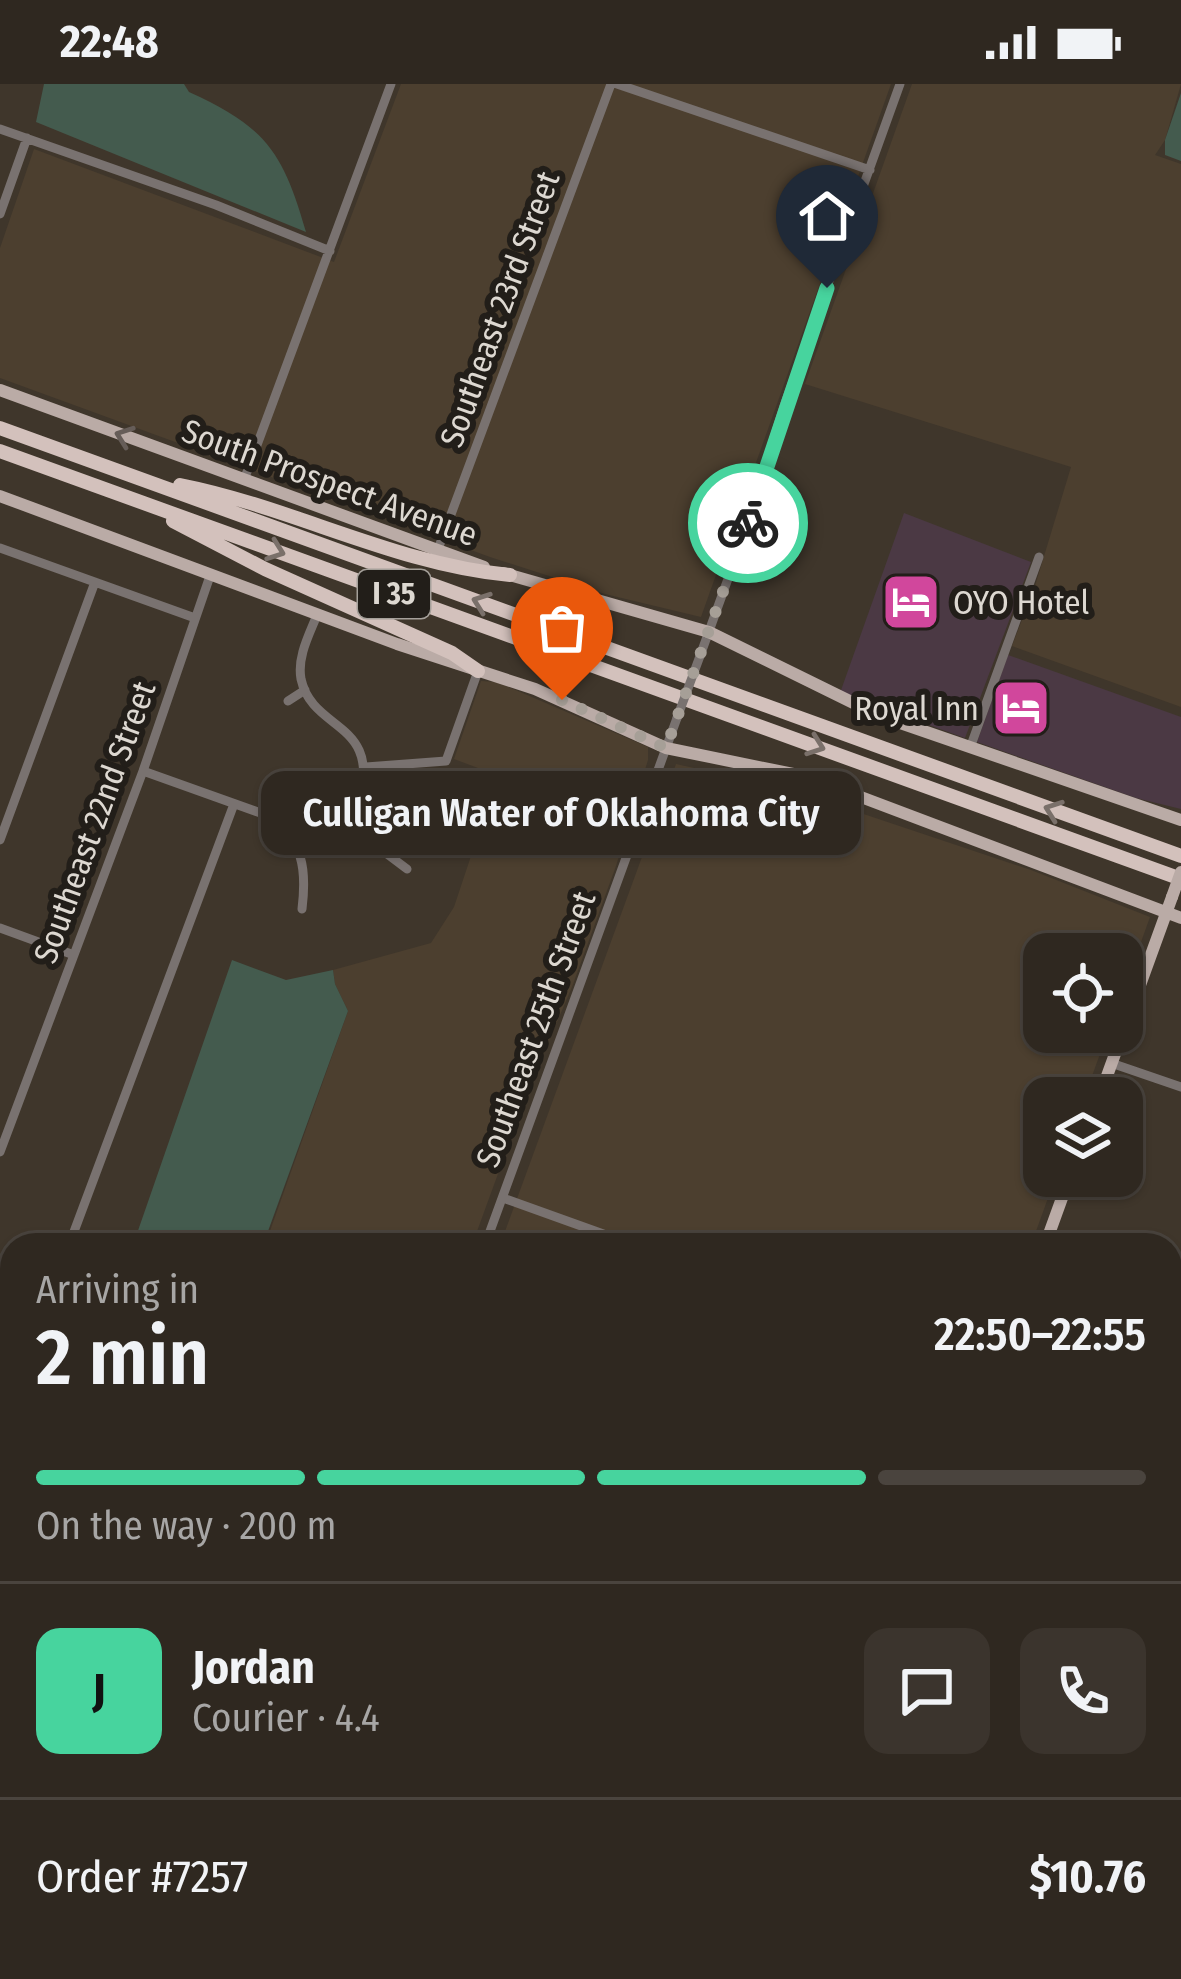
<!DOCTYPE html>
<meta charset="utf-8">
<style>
:root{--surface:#2f2820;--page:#3b342d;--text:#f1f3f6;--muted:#a7a6a5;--line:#4a443e;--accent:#47d49e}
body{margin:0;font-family:"Fira Sans Condensed",sans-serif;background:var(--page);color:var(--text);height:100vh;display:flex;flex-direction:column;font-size:45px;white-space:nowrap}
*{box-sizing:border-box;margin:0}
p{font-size:39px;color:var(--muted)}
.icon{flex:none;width:66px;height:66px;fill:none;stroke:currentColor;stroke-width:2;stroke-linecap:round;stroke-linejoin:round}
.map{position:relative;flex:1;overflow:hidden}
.sheet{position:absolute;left:0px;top:1149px;width:1182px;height:747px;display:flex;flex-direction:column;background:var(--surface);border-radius:36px 36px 0 0;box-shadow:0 3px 9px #0004,0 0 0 3px var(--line)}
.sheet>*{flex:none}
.tools{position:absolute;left:1023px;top:849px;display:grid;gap:24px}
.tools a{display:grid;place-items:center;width:120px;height:120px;border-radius:24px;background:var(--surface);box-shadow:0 3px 9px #0004,0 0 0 3px var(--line);font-size:60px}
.pin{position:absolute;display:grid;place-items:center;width:102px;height:102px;color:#fff;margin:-123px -51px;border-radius:50% 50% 50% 0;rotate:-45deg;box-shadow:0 0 12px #0007}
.pin .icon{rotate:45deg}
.courier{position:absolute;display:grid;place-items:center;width:120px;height:120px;margin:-60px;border:9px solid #47d49e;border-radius:50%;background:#fff;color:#222;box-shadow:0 3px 15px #0007}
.bubble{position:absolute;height:84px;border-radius:24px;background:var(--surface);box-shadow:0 3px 9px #0004,0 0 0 3px var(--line);font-size:39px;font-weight:600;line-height:84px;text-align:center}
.summary em{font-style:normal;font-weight:600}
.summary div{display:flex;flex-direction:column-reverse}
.summary{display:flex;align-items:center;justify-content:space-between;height:204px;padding:0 36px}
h1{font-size:78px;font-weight:600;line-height:90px}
.bar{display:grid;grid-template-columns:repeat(4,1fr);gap:18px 12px;align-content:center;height:144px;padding:0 36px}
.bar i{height:15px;border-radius:9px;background:var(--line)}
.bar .on{background:var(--accent)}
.bar p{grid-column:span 4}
.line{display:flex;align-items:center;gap:30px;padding:0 36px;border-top:3px solid var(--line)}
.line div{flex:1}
.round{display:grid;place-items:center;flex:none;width:126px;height:126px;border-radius:24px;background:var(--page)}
.status{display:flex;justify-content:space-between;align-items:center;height:84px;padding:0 60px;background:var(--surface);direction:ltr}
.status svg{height:33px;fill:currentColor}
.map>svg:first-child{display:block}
</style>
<div class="status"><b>22:48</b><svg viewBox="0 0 49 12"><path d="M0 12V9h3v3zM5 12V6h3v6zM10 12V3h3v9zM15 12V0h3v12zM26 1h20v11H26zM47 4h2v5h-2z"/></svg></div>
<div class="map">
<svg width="1181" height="1895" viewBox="0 0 1181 1895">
<rect width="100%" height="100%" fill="#3f362b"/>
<!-- commercial -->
<path fill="#4b3944" d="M904,429L1031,478L965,654L840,609Z
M1008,571L1181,633V725L1136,714L977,658Z"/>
<!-- built -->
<path fill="#4c3f2f" d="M401,0H891L701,533L605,510L490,473L0,294V164L34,65L334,178Z
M912,0H1181L1165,56L1155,71L1181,80V623L1012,562L1035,502L1071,383L805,300Z
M481,597L497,598L648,663V676L616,782L572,903L533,994L472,1161H265L348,927L335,900L333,886L431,859L454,823L496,697L494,690L454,675Z
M676,680L786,704L1031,786L1150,833L1122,911V870H1044V948H1108L1084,1014H1044V1092H1056L1031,1161H500Z
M1170,1281L1181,1285V1520L1170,1550Z
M1181,1550V1823L1170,1819V1582Z
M601,1884H773L769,1895H631Z
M797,1884H912L908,1895H793Z"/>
<!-- green -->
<path fill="#445b4e" d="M44,0H184L189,8C266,43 283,68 306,148L36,38Z
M1181,9V77L1165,71V56Z
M232,876L286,896L333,886L335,900L348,927L263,1161H133Z
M0,1287L12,1291V1391L0,1387Z
M16,1884H158L154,1895H10Z"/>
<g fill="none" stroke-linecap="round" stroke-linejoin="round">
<!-- stream -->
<path stroke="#598798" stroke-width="3" d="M267,1884L303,1886"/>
<!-- minor -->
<path stroke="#797270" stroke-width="9" d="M617,0L870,86
M0,45L216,121L330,167
M0,130L27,54
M244,396L391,0
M0,464L195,534
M437,468L611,0
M700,572L741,459L784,322L900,0
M288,617L305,606
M970,664L1039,473
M366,683L446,677L478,587
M143,687L269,732C303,758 307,784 302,825
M350,742L407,785
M0,756L95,498
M301,767C326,762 351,749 358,723C384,635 313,650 301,595C297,573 309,551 317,531
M0,844L74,871
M1111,979L1181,1003
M0,1068L143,687L210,492
M503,1114L634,1161
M69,1161L234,720
M485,1161L677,634
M1170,1205L1181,1175
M0,1228L12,1231
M1170,1277L1181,1281
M0,1398L12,1402
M1170,1560L1181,1529
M1170,1824L1181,1827
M589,1884L619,1895
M164,1895L168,1884
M315,1895L319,1884
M471,1895L475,1884
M916,1895L920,1884
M1050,1895L1054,1884"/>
<!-- major -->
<path stroke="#baaba6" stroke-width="12" d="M0,306L484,483
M0,412L397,560L535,605L666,664L808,693L1181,834
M503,489L709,548L880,632L1181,736
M1099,1014L1172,813
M1045,1161L1070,1092
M779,1895L783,1884"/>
<!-- highway -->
<path stroke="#d3c1bc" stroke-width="14" d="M0,344L1181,772
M0,367L1181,795
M180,401C292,423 397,481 510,491
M173,437L265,485L452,569L478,587"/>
<!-- minor-bridge -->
<path stroke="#797270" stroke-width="9" d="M677,634L700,572"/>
<!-- major-bridge -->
<path stroke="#baaba6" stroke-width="12" d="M1172,813L1181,788"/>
</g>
<!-- one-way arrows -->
<defs><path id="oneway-chevron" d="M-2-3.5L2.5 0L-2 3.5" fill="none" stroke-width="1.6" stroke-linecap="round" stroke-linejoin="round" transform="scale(3)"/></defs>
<use stroke="#665d58" href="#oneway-chevron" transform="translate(124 352) rotate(-160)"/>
<g stroke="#7a706a">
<use href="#oneway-chevron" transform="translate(276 467) rotate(20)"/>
<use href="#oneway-chevron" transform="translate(481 518) rotate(-160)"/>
<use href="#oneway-chevron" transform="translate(816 662) rotate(20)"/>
<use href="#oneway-chevron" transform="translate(1053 726) rotate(-160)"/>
</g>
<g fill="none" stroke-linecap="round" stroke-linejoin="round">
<!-- done -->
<path stroke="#a69f97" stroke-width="12" stroke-dasharray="0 21.6" d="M562,616L666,664L748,439"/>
<!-- route -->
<path stroke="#47d49e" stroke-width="15" d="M748,439L827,204"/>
</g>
<!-- icons -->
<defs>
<symbol id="hotel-square" viewBox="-11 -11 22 22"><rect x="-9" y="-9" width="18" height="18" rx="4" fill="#d1479c" stroke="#221e19"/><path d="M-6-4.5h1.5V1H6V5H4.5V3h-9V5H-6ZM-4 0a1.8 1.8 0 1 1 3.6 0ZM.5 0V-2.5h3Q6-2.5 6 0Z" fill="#fff"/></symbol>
</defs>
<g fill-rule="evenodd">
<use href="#hotel-square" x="878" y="485" width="66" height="66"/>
<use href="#hotel-square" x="988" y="591" width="66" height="66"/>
</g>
<g text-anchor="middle" stroke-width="12" stroke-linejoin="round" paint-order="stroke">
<!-- shield labels -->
<rect fill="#221e19" stroke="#a5a09a" stroke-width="3" x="358" y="486" width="72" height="48" rx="9"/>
<g font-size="30" font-weight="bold" fill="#ddd8d1">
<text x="394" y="520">I 35</text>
</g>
<!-- street labels -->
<g font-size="33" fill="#ddd8d1" stroke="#221e19">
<text transform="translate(499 225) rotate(-70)" y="12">Southeast 23rd Street</text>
<text transform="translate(330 398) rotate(20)" y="12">South Prospect Avenue</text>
<text transform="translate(94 738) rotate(-70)" y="12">Southeast 22nd Street</text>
<text transform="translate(535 945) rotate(-70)" y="12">Southeast 25th Street</text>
</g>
<!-- poi labels -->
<g font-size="33" fill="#ddd8d1" stroke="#221e19" text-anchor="start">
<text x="953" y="530">OYO Hotel</text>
<text x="979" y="636" text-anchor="end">Royal Inn</text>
</g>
</g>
</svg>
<div class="tools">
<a><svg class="icon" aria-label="locate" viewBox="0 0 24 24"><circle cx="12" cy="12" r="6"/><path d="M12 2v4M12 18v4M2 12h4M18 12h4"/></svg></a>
<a><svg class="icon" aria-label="layers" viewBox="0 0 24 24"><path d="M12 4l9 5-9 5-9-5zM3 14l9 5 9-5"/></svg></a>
</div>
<div class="pin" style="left:562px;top:616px;background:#ea580c"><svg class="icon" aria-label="bag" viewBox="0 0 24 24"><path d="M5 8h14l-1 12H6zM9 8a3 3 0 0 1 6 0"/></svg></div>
<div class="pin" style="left:827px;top:204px;background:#1f2937"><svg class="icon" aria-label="home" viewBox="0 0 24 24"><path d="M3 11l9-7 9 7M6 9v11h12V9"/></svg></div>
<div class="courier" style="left:748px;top:439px"><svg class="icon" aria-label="bike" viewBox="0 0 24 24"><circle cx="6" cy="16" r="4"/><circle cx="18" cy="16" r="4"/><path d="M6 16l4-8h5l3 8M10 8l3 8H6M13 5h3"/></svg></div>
<div class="bubble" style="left:261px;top:687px;width:600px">Culligan Water of Oklahoma City</div>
<section class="sheet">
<div class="summary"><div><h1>2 min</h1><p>Arriving in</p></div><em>22:50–22:55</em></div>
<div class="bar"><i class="on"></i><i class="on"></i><i class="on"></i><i></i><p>On the way · 200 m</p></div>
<div class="line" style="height:216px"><b class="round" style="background:var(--accent);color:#111">J</b><div><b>Jordan</b><p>Courier · 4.4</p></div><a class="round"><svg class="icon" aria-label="chat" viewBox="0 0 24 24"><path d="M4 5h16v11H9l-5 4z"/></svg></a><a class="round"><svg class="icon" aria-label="phone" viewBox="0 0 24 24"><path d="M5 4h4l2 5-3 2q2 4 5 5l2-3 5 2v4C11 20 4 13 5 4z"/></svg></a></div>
<div class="line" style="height:156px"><div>Order #7257</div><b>$10.76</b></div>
</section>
</div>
